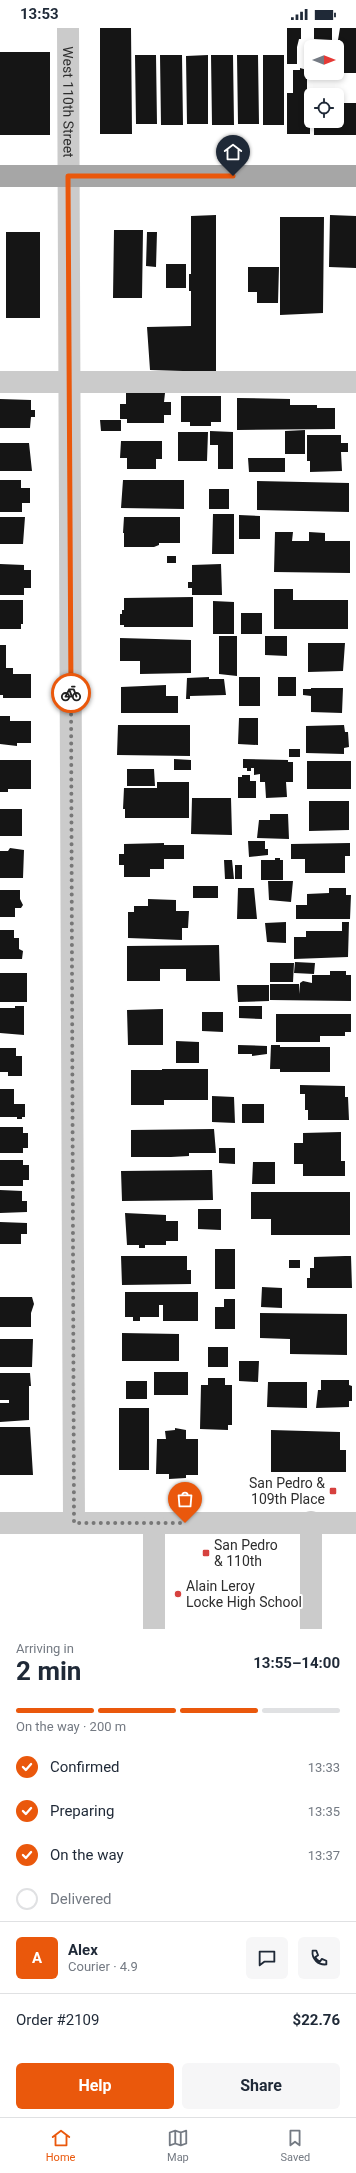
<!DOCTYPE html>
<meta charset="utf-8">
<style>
:root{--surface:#fff;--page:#f6f6f7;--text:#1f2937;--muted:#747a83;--line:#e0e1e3;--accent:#ea580c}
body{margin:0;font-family:Roboto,sans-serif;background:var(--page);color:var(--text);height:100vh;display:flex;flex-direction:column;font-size:15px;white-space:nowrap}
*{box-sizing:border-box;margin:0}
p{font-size:13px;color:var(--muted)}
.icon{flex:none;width:22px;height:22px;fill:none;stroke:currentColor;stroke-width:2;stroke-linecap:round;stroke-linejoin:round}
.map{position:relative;height:1601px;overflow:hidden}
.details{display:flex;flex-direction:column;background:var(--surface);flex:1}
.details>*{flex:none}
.needle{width:26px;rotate:90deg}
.tools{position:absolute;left:304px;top:12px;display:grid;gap:8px}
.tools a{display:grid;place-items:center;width:40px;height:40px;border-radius:6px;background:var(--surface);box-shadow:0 2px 6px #0003;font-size:20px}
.pin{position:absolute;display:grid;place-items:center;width:34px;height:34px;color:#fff;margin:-41px -17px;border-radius:50% 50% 50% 0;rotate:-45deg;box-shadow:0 0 4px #0007}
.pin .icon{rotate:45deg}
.courier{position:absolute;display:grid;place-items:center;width:40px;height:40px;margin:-20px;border:3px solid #ea580c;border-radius:50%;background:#fff;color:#222;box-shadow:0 1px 5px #0007}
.overview em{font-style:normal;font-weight:700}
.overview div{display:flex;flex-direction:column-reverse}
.overview{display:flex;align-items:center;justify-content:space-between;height:68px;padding:0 16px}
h1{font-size:26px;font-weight:700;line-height:30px}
.bar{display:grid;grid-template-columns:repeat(4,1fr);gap:6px 4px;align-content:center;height:48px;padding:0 16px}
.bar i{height:5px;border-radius:3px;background:var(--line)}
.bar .on{background:var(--accent)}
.bar p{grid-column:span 4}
.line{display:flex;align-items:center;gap:10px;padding:0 16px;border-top:1px solid var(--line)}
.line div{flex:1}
.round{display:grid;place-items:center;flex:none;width:42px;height:42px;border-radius:6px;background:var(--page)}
ol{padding:0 16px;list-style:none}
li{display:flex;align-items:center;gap:12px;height:44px}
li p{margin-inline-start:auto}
li .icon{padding:4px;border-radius:50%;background:var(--accent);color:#fff;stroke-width:4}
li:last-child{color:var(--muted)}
li i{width:22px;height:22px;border:2px solid var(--line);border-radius:50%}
.button{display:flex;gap:8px;margin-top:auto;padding:8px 16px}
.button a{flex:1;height:46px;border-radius:6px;background:var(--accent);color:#fff;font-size:16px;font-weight:700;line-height:46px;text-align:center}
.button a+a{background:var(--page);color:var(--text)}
.status{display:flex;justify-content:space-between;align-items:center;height:28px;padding:0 20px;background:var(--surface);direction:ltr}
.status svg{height:11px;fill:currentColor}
.dock{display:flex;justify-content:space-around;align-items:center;height:56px;border-top:1px solid var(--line);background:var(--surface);font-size:11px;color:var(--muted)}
.dock a{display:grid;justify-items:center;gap:2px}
.dock .on{color:var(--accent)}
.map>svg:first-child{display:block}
</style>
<div class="status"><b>13:53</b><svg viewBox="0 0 49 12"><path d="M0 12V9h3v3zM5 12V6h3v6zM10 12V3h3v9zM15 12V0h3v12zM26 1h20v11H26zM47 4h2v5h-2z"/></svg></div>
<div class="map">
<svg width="356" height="1601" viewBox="0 0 356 1601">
<rect width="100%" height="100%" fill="#fff"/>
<!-- building -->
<path fill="#151515" d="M100,0H131L132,106H100Z
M287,0H301V11H299L297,19V36H287Z
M314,0H332V12L314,11Z
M340,0H356V45H342L340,12H338Z
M0,24H50V107H0Z
M135,27H156L157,96H136Z
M160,27H182L183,97H161Z
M208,27V96H187L186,28Z
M211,27H233L234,97H212Z
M237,27H258L259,96H238Z
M263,27H284V97H263Z
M300,40L307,42V65H310V106H287V65H293V42H300Z
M337,75H356V107H314V93H337Z
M216,187V344L150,342L147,299L191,298V263H189V246H191V188Z
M330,187L356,188V240L329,239Z
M280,189H324L323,285L280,287Z
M114,202H143L142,270H113Z
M6,204H40V290H6Z
M147,204H157L156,239L146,238Z
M166,236H186V260H166Z
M248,239H279L278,275H257V264H248Z
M126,364L165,365L164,374H171V387H164V395H127V391H120V376H126Z
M181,368H221V394H211V398H190V394H181Z
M237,370L290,371V377H317V380H335V401L237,402Z
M0,371L31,372V382H35V389H31L30,400H0Z
M100,392H121V403H101Z
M305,402V426H285V403Z
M210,403L233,404V441H218V417H210Z
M178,404H208L207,433H178Z
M307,407H341V415H348V424H341L342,443L310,444V433H307Z
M121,413H162V431H156V441H127V430H120Z
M0,415H29L32,443H0Z
M248,430H285V444H249Z
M0,452H21V460H30V475H22V484H0Z
M123,452H184V481L121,480Z
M257,453L349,455V484L257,482Z
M209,461H229V481H209Z
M213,486H234V526H212Z
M239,487L260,488V511H239Z
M0,489H25L23,516H0Z
M124,489H180V515H159V517L154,519H124V505H123Z
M275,504H293L292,513H309V504L325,505V513H350V545L274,544Z
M167,528H176V535H167Z
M0,536L24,537V542H31V560H24V567H0Z
M221,536L222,567H192V560H188V554H192V537Z
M274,561H293V572H348V601H274Z
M193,569V599H124V597H120V586H122V582H124V570Z
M0,572H23V596H21V601H0Z
M213,573L234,574V606H213Z
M241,585H262V606H241Z
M219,608H237V648L219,646Z
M265,608H287V628L265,627Z
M120,610L191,612V645L140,646V633H120Z
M308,615H345L343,643L308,644Z
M0,617H6V640H13V646H31V670H3V667H0Z
M209,649V651H224L226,667L190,668V671H186L187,650Z
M239,649H260V678H239Z
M278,649H296V668H278Z
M166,657V668H178V685H121V659Z
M311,660H343L342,685L311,684V668L303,667V661H311Z
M0,688H10V693H31V715H17V718L0,716Z
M239,690H258V717L238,716Z
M118,697H190V728L117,727Z
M344,697L345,704H348L349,719L344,720V726L306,725V698Z
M289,721H300V729H289Z
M174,731L191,732V742H174Z
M243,731L288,732V734H293V754H286L287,769L266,770L265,754H260V746L254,747V740H251V743H247V740H243Z
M0,732H31V761H8V764H0Z
M307,733H351V761H307Z
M127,741H154L155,758H127Z
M242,747H250V753H256V770H238V749H242Z
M157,754H189V790H125V781H123L124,760H157Z
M192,770H231L232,807L191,806Z
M309,773H349V802L309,803Z
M0,781H22V808H0Z
M270,786H288L289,811L257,810L259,792H270Z
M248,813H265V821H268V827L249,829Z
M164,815V817H184V831H164V841H150V849H124V837H119V826H124V816Z
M350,815V828H345V845H305V831H291V816Z
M10,820L24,822L23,850H0V823H8Z
M275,830H280V832H283V852H261V832H275Z
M224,832H232L234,851H225Z
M235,837H242V851H235Z
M268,853H293L291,874L269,872Z
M193,858H218V870H193Z
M238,860H254L257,891H237Z
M329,860H346V867H351L350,891H296V877H307V866L329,865Z
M0,862H20V871L23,877L21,880H15V889H0Z
M148,871L176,872V883H189L188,900H182V912L128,910V884H134V878H148Z
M286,894V915L267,914L265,895Z
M342,894H349L348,929L294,931V909H306V903H342Z
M0,902H14V910H19V921L23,923L22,931H0Z
M219,917L220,953H186V941H160V953H127V918Z
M295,934L315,935L314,946L294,945Z
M270,935H294L293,954H270Z
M330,943H346V947H351V973L270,972V956H299L300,966V955L303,953L312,955V947H330Z
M0,945H27V974H0Z
M237,957H269V973L238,974Z
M15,978H24V1007L0,1005V980H15Z
M239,978H262V991L239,990Z
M163,981V1017H128L127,982Z
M202,984H223V1004L202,1003Z
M276,986H351V1004H345V1008H320V1014H276Z
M176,1013L199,1014V1035H176Z
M238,1017L267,1018V1026L252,1028V1026H238Z
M271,1017H280V1019H330V1044H280V1041H270Z
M0,1020H16V1028H22V1048H8V1044H0Z
M162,1041H208V1072H164V1077H131V1042H162Z
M300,1057L345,1058V1069H348L349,1092H308V1082H305V1066H300Z
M0,1061H14V1076H25V1089H22V1091H17V1089H0Z
M212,1068L234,1069L235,1095L212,1094Z
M242,1076H264V1095H242Z
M0,1099H23V1105H28V1120H23V1125H0Z
M214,1101L216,1125H189V1128L171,1129H131V1102Z
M341,1104V1133H345V1148H303V1136H294V1115H303V1105Z
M219,1120H235V1136L219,1135Z
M0,1132H23V1137H29V1152H23V1158H0Z
M253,1134H275V1156H252Z
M212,1142L213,1172L122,1173L121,1143Z
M0,1162L22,1163V1173H27V1184L0,1185Z
M251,1164H350V1207H271V1191H251Z
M198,1181H221V1202L198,1201Z
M125,1185L166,1187V1193H178V1213H166V1217H145V1220H139V1217H127Z
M0,1194L27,1195V1206H21V1216H0Z
M215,1221H235V1261H215Z
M121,1228H187V1242H191V1256L122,1257Z
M345,1228H351L352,1260H307V1250H310V1240H314V1229Z
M289,1232H300V1240H289Z
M262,1259L282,1260V1280L261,1279Z
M125,1264H198V1293H163V1277H159V1289H140V1293H133V1289H125Z
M0,1269H32L34,1276L31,1285V1299H0Z
M224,1271H235V1301H215V1279H224Z
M260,1285L347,1286V1327L290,1326V1311L260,1310Z
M122,1305L179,1306V1333H122Z
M0,1311H33L32,1339H0Z
M208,1319H228V1339H208Z
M239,1333H259L258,1354L239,1353Z
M154,1344H188V1367H154Z
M0,1345H30L31,1358H29V1392L0,1394V1375H9V1372H0Z
M208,1350H225V1357H232V1397H228V1402L200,1401L201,1357H208Z
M321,1352H349V1357L352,1358V1373H349V1379L316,1380L318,1362H321Z
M126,1353H147V1371H126Z
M268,1354H307V1380L267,1379Z
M119,1380H149V1442H119Z
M0,1399H30L33,1447H0Z
M175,1400L186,1402V1411H198V1447H186V1450L169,1451V1446H156L157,1411H166L165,1403L175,1402Z
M271,1402L340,1404V1422H346V1444H271Z"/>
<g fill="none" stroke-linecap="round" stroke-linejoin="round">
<!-- minor -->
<g stroke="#cbcbcb" stroke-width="22">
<path id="s1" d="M68,0L74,1495"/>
<path d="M0,354H356"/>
<path d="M311,1494V1601"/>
<path d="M0,1495H356"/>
<path d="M154,1495V1601"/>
</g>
<!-- major -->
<path stroke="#a6a6a6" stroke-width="22" d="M0,148H356"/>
</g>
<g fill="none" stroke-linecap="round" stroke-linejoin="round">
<!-- done -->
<path stroke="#777" stroke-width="4" stroke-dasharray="0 7.2" d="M71,665L74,1495H185"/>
<!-- route -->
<path stroke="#ea580c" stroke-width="5" d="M71,665L68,148H233"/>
</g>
<!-- markers -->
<g fill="#d6413e" stroke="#fff" stroke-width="1.5">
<rect x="329" y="1459" width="8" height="8" rx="2"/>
<rect x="202" y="1521" width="8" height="8" rx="2"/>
<circle cx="178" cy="1566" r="4"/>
</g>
<g text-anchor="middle" stroke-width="4" stroke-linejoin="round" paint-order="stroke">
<!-- street labels -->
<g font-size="14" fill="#2e2e2e" stroke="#fff">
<text dy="5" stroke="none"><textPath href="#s1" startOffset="74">West 110th Street</textPath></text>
</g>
<!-- poi labels -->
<g font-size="14" fill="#2e2e2e" stroke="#fff" text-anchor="start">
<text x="325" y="1460" text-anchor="end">San Pedro &amp;<tspan x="325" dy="16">109th Place</tspan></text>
<text x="214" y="1522">San Pedro<tspan x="214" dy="16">&amp; 110th</tspan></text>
<text x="186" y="1563">Alain Leroy<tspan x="186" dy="16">Locke High School</tspan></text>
</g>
</g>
</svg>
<div class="tools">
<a><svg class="needle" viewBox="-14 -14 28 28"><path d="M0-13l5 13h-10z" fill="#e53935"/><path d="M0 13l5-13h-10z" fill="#747a83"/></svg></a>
<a><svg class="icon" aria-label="locate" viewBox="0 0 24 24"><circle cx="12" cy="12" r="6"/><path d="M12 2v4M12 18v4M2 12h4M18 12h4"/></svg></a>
</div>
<div class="pin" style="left:185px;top:1495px;background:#ea580c"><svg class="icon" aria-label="bag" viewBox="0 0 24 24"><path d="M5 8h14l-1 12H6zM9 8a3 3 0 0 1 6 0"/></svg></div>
<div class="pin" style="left:233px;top:148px;background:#1f2937"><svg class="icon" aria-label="home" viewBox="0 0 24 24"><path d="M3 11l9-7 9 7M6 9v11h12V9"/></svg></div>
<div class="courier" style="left:71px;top:665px"><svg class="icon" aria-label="bike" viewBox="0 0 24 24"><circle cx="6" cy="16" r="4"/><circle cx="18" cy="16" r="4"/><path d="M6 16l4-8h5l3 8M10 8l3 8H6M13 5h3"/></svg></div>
</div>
<section class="details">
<div class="overview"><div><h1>2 min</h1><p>Arriving in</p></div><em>13:55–14:00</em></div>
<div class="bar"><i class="on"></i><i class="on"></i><i class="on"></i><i></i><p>On the way · 200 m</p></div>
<ol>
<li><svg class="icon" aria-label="check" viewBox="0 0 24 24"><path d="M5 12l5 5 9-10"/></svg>Confirmed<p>13:33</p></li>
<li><svg class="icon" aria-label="check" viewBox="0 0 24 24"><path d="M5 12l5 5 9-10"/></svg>Preparing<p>13:35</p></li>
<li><svg class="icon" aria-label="check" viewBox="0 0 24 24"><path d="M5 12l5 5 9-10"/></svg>On the way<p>13:37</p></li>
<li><i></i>Delivered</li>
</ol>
<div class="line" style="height:72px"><b class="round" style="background:var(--accent);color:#fff">A</b><div><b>Alex</b><p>Courier · 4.9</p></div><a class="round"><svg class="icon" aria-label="chat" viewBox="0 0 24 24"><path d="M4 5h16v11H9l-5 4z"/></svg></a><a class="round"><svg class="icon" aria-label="phone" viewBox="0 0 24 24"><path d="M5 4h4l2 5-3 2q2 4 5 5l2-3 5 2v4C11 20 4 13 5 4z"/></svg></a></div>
<div class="line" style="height:52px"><div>Order #2109</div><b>$22.76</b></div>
<div class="button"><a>Help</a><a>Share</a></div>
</section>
<nav class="dock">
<a class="on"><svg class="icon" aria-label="home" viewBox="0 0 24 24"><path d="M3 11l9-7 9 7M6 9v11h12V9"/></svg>Home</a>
<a><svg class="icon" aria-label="map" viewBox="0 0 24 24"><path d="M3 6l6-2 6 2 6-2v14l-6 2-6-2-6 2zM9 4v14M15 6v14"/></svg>Map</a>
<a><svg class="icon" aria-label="saved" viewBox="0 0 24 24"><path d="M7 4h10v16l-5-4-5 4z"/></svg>Saved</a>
</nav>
